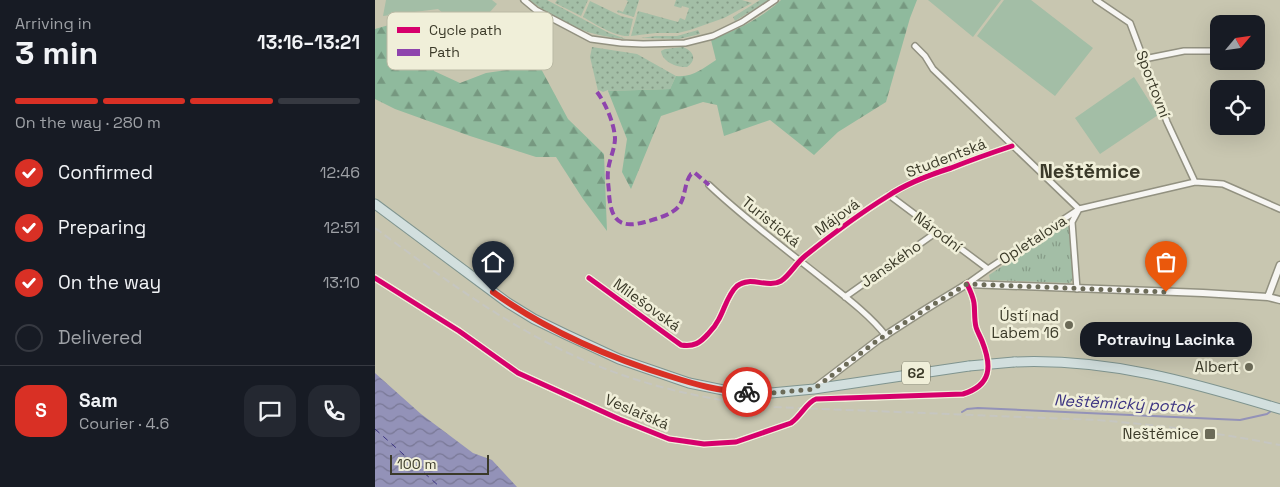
<!DOCTYPE html>
<meta charset="utf-8">
<style>
:root{--surface:#171b24;--page:#242831;--text:#f1f3f6;--muted:#9ea1a6;--line:#363941;--accent:#d93025}
body{margin:0;font-family:"Space Grotesk",sans-serif;background:var(--page);color:var(--text);height:100vh;display:flex;flex-direction:column;font-size:19px;white-space:nowrap}
*{box-sizing:border-box;margin:0}
p{font-size:16px;color:var(--muted)}
.icon{flex:none;width:28px;height:28px;fill:none;stroke:currentColor;stroke-width:2;stroke-linecap:round;stroke-linejoin:round}
.map{position:relative;flex:1;overflow:hidden}
.sheet{display:flex;flex-direction:column;background:var(--surface);width:375px}
.sheet>*{flex:none}
.needle{width:32px;rotate:61deg}
.buttons{position:absolute;left:835px;top:15px;display:grid;gap:10px}
.buttons a{display:grid;place-items:center;width:55px;height:55px;border-radius:10px;background:var(--surface);box-shadow:0 5px 20px #0002;font-size:25px}
.scale{position:absolute;left:15px;bottom:12px;width:99px;box-sizing:border-box;padding-left:5px;border:2px solid #3b3a29;border-top:0;font-size:14px;line-height:18px;white-space:nowrap;color:#3b3a29;-webkit-text-stroke:4px #f0efd9;paint-order:stroke}
.pin{position:absolute;display:grid;place-items:center;width:42px;height:42px;color:#fff;margin:-51px -21px;border-radius:50% 50% 50% 0;rotate:-45deg;box-shadow:0 0 5px #0007}
.pin .icon{rotate:45deg}
.courier{position:absolute;display:grid;place-items:center;width:50px;height:50px;margin:-25px;border:4px solid #d93025;border-radius:50%;background:#fff;color:#222;box-shadow:0 1px 6px #0007}
.bubble{position:absolute;height:35px;border-radius:15px;background:var(--surface);box-shadow:0 5px 20px #0002;font-size:16px;font-weight:700;line-height:35px;text-align:center}
.head em{font-style:normal;font-weight:700}
.head div{display:flex;flex-direction:column-reverse}
.head{display:flex;align-items:center;justify-content:space-between;height:85px;padding:0 15px}
h1{font-size:32px;font-weight:700;line-height:38px}
.bar{display:grid;grid-template-columns:repeat(4,1fr);gap:8px 5px;align-content:center;height:60px;padding:0 15px}
.bar i{height:6px;border-radius:4px;background:var(--line)}
.bar .current{background:var(--accent)}
.bar p{grid-column:span 4}
.line{display:flex;align-items:center;gap:12px;padding:0 15px;border-top:1px solid var(--line)}
.line div{flex:1}
.round{display:grid;place-items:center;flex:none;width:52px;height:52px;border-radius:15px;background:var(--page)}
ol{padding:0 15px;list-style:none}
li{display:flex;align-items:center;gap:15px;height:55px}
li p{margin-inline-start:auto}
li .icon{padding:5px;border-radius:50%;background:var(--accent);color:#fff;stroke-width:4}
li:last-child{color:var(--muted)}
li i{width:28px;height:28px;border:2px solid var(--line);border-radius:50%}
main{display:flex;flex:1;min-height:0}
.map>svg:first-child{display:block}
</style>
<main>
<section class="sheet">
<div class="head"><div><h1>3 min</h1><p>Arriving in</p></div><em>13:16–13:21</em></div>
<div class="bar"><i class="current"></i><i class="current"></i><i class="current"></i><i></i><p>On the way · 280 m</p></div>
<ol>
<li><svg class="icon" aria-label="check" viewBox="0 0 24 24"><path d="M5 12l5 5 9-10"/></svg>Confirmed<p>12:46</p></li>
<li><svg class="icon" aria-label="check" viewBox="0 0 24 24"><path d="M5 12l5 5 9-10"/></svg>Preparing<p>12:51</p></li>
<li><svg class="icon" aria-label="check" viewBox="0 0 24 24"><path d="M5 12l5 5 9-10"/></svg>On the way<p>13:10</p></li>
<li><i></i>Delivered</li>
</ol>
<div class="line" style="height:90px"><b class="round" style="background:var(--accent);color:#fff">S</b><div><b>Sam</b><p>Courier · 4.6</p></div><a class="round"><svg class="icon" aria-label="chat" viewBox="0 0 24 24"><path d="M4 5h16v11H9l-5 4z"/></svg></a><a class="round"><svg class="icon" aria-label="phone" viewBox="0 0 24 24"><path d="M5 4h4l2 5-3 2q2 4 5 5l2-3 5 2v4C11 20 4 13 5 4z"/></svg></a></div>
</section>
<div class="map">
<svg width="905" height="487" viewBox="0 0 905 487">
<defs>
<pattern id="grass-dots" width="8" height="8" patternUnits="userSpaceOnUse" patternTransform="scale(1.25)"><rect width="8" height="8" fill="#a3bea6"/><path d="M2 2h.1M6 6h.1" fill="none" stroke="#869b87" stroke-width="1.8" stroke-linecap="round"/></pattern>
<pattern id="forest-firs" width="22" height="20" patternUnits="userSpaceOnUse" patternTransform="scale(1.25)"><rect width="22" height="20" fill="#8fba9d"/><path d="M5 1l3.5 6h-7zM16 11l3.5 6h-7z" fill="#769880"/></pattern>
<pattern id="park-tufts" width="24" height="20" patternUnits="userSpaceOnUse" patternTransform="scale(1.25)"><rect width="24" height="20" fill="#a3bea6"/><path d="M3 7l-1-3M5 7V3M7 7l1-3M15 17l-1-3M17 17v-4M19 17l1-3" fill="none" stroke="#869b87"/></pattern>
<pattern id="water-waves" width="16" height="10" patternUnits="userSpaceOnUse" patternTransform="scale(1.25)"><rect width="16" height="10" fill="#9392b8"/><path d="M0 5q4-4 8 0t8 0" fill="none" stroke="#797896"/></pattern>
</defs>
<rect width="100%" height="100%" fill="#c8c6b0"/>
<!-- grass -->
<path fill="url(#grass-dots)" d="M154,0H172L234,33L251,39C242,38 232,37 224,35C198,29 175,15 154,0Z
M182,0H213L206,16L180,3Z
M251,0H264L259,17L242,12L243,10L248,12L253,1Z
M301,0H367L377,3L349,18L315,30L303,33H281L256,36L263,11L303,22L305,18L310,20L314,8L307,6L306,8L299,6Z
M385,0H394L360,21L358,17Z
M215,1L246,16L258,19L254,36C240,37 220,24 208,17Z
M323,30L325,34L304,39L266,38L280,36H302Z
M217,47L262,54L301,76L295,89L233,91V90L228,92L224,90L223,91L215,57Z
M308,47C318,51 323,59 312,67C303,68 287,62 286,51L290,49Z"/>
<!-- forest -->
<path fill="url(#forest-firs)" d="M406,0H542L535,18L511,102L463,132L439,155L395,120L349,136L342,105L328,102L286,116L256,189L247,172L252,139L233,91L295,89L301,76C317,78 329,68 341,60L336,40C363,29 384,20 406,0Z
M31,20L36,26L43,25L56,31L59,71L85,83L111,73L164,65L193,119L229,154L232,231L208,199L181,157H161L95,136L20,109L0,99V29Z"/>
<!-- park -->
<path fill="url(#park-tufts)" d="M691,224H694L698,279L695,283L615,280L614,275Z"/>
<!-- garden -->
<path fill="#a3bea6" d="M11,0H117L122,4L99,30L87,19L85,21L70,15L63,9L8,16Z
M553,0H626L598,37Z
M629,0H656L718,48L680,96L602,36Z
M759,77L783,115L725,154L700,118Z"/>
<!-- water -->
<path fill="url(#water-waves)" d="M0,373L46,414L98,453L117,460L142,487H0Z"/>
<g fill="none" stroke-linecap="round" stroke-linejoin="round">
<!-- stream -->
<path stroke="#9392b8" stroke-width="2" d="M587,412L592,409L603,408L865,420L892,414L896,411"/>
<!-- ferry -->
<path stroke="#3d3583" stroke-width="1" stroke-dasharray="6 5" stroke-linecap="butt" d="M0,429L65,487"/>
<defs>
<path id="minor" d="M149,0L161,10L216,39L246,43L268,44L310,43L338,36L367,22L400,0
M721,0L755,23L792,122L820,182
M540,46L550,56L558,69L704,209L697,222L702,289
M769,59L809,51H844
M334,185C370,219 409,248 448,279C468,295 495,315 511,336
M514,195L613,269
M0,278L84,331L143,373L244,419L294,439L329,444L361,442L416,423C426,416 432,402 441,399L588,394C617,385 617,366 607,341C605,336 602,331 601,327C599,319 600,310 599,303C598,296 595,290 592,284L613,269L704,209L820,182L848,184L905,209
M214,278L306,345C319,347 325,343 333,334C337,330 341,325 344,319C350,308 353,294 362,286C376,275 392,289 406,281C415,275 421,263 430,256C456,235 484,214 513,196C532,183 554,175 576,168C596,160 616,153 637,146
M470,297L563,231"/>
<path id="tertiary" d="M893,297L905,265
M440,388L503,340L551,309L592,284L828,293L893,297L905,300"/>
<path id="primary" d="M0,204L133,303L159,319L192,335L244,359L314,383L358,392L396,393L439,389L594,366
M639,362C733,358 816,382 905,409"/>
</defs>
<!-- minor casing -->
<use href="#minor" stroke="#929180" stroke-width="8"/>
<!-- tertiary casing -->
<use href="#tertiary" stroke="#929180" stroke-width="9"/>
<!-- primary casing -->
<use href="#primary" stroke="#7f948f" stroke-width="11"/>
<!-- minor -->
<use href="#minor" stroke="#f7f6f3" stroke-width="5"/>
<!-- tertiary -->
<use href="#tertiary" stroke="#f7f6f3" stroke-width="6"/>
<!-- primary -->
<use href="#primary" stroke="#d2dfde" stroke-width="9"/>
<!-- rail -->
<path stroke="#c6c6c0" stroke-width="2" stroke-dasharray="8 4" stroke-linecap="butt" d="M0,228C49,264 98,301 151,331C229,376 309,398 399,407L722,420C784,425 844,433 905,445"/>
<defs>
<path id="primary-bridge" d="M594,366L639,362"/>
</defs>
<!-- primary-bridge casing -->
<use href="#primary-bridge" stroke="#7f948f" stroke-width="11" stroke-linecap="butt"/>
<!-- primary-bridge -->
<use href="#primary-bridge" stroke="#d2dfde" stroke-width="9"/>
<!-- quiet -->
<path stroke="#8e44ad" stroke-width="4" stroke-dasharray="8 4" stroke-linecap="butt" d="M222,92C231,104 239,123 240,138C240,149 234,160 233,171C232,179 234,187 234,194C236,220 244,229 270,222C281,219 297,215 304,206C311,196 309,183 316,174L320,173L334,185"/>
<defs>
<path id="cycleway" d="M0,278L84,331L143,373L244,419L294,439L329,444L361,442L416,423C426,416 432,402 441,399L588,394C617,385 617,366 607,341C605,336 602,331 601,327C599,319 600,310 599,303C598,296 595,290 592,284
M214,278L306,345C319,347 325,343 333,334C337,330 341,325 344,319C350,308 353,294 362,286C376,275 392,289 406,281C415,275 421,263 430,256C456,235 484,214 513,196C532,183 554,175 576,168C596,160 616,153 637,146"/>
</defs>
<!-- cycleway casing -->
<use href="#cycleway" stroke="#f0efd9" stroke-width="8"/>
<!-- cycleway -->
<use href="#cycleway" stroke="#d6006c" stroke-width="5"/>
</g>
<g fill="none" stroke-linecap="round" stroke-linejoin="round">
<!-- done -->
<path stroke="#6c6b58" stroke-width="5" stroke-dasharray="0 9" d="M372,392L396,393L439,389L503,340L551,309L592,284L791,292"/>
<!-- route -->
<path stroke="#d93025" stroke-width="6" d="M118,292C171,330 233,357 294,376C319,384 346,392 372,392"/>
</g>
<!-- markers -->
<g fill="#6c6b58" stroke="#f0efd9" stroke-width="2">
<circle cx="694" cy="325" r="5"/>
<circle cx="874" cy="367" r="5"/>
<rect x="829" y="428" width="12" height="12" rx="2.5"/>
</g>
<g text-anchor="middle" stroke-width="5" stroke-linejoin="round" paint-order="stroke">
<!-- shield labels -->
<rect fill="#f0efd9" stroke="#71705e" stroke-width="1" x="527" y="361.5" width="28" height="23" rx="4"/>
<g font-size="14" font-weight="bold" fill="#3b3a29">
<text x="541" y="378">62</text>
</g>
<!-- street labels -->
<g font-size="15" fill="#3b3a29" stroke="#f0efd9">
<text transform="translate(778 84) rotate(69)" y="5">Sportovní</text>
<text transform="translate(571 158) rotate(-21)" y="5">Studentská</text>
<text transform="translate(462 217) rotate(-36)" y="5">Májová</text>
<text transform="translate(396 222) rotate(39)" y="5">Turistická</text>
<text transform="translate(563 232) rotate(37)" y="5">Národní</text>
<text transform="translate(658 240) rotate(-33)" y="5">Opletalova</text>
<text transform="translate(516 264) rotate(-35)" y="5">Janského</text>
<text transform="translate(272 305) rotate(36)" y="5">Milešovská</text>
<text transform="translate(262 412) rotate(23)" y="5">Veslařská</text>
</g>
<!-- poi labels -->
<g font-size="15" fill="#3b3a29" stroke="#f0efd9" text-anchor="end">
<text x="684" y="321">Ústí nad<tspan x="684" dy="17">Labem 16</tspan></text>
<text x="864" y="372">Albert</text>
<text x="824" y="439">Neštěmice</text>
</g>
<!-- water labels -->
<g font-size="16" font-style="italic" fill="#3d3583" stroke="#f0efd9">
<text transform="translate(749 403) rotate(3)" y="6">Neštěmický potok</text>
</g>
<!-- district labels -->
<g font-size="20" font-weight="bold" fill="#3b3a29" stroke="#f0efd9">
<text x="715" y="178">Neštěmice</text>
</g>
</g>
<!-- legend -->
<rect x="12" y="12" width="166" height="58" rx="8" fill="#f0efd9" stroke="#bab9a4" stroke-width="1"/>
<rect x="22" y="27" width="23" height="6" fill="#d6006c"/>
<rect x="22" y="49" width="23" height="7" fill="#8e44ad"/>
<g font-size="14" fill="#3b3a29">
<text x="54" y="35">Cycle path</text>
<text x="54" y="57">Path</text>
</g>
</svg>
<div class="buttons">
<a><svg class="needle" viewBox="-14 -14 28 28"><path d="M0-13l5 13h-10z" fill="#e53935"/><path d="M0 13l5-13h-10z" fill="#9ea1a6"/></svg></a>
<a><svg class="icon" aria-label="locate" viewBox="0 0 24 24"><circle cx="12" cy="12" r="6"/><path d="M12 2v4M12 18v4M2 12h4M18 12h4"/></svg></a>
</div>
<div class="scale">100 m</div>
<div class="pin" style="left:791px;top:292px;background:#ea580c"><svg class="icon" aria-label="bag" viewBox="0 0 24 24"><path d="M5 8h14l-1 12H6zM9 8a3 3 0 0 1 6 0"/></svg></div>
<div class="pin" style="left:118px;top:292px;background:#1f2937"><svg class="icon" aria-label="home" viewBox="0 0 24 24"><path d="M3 11l9-7 9 7M6 9v11h12V9"/></svg></div>
<div class="courier" style="left:372px;top:392px"><svg class="icon" aria-label="bike" viewBox="0 0 24 24"><circle cx="6" cy="16" r="4"/><circle cx="18" cy="16" r="4"/><path d="M6 16l4-8h5l3 8M10 8l3 8H6M13 5h3"/></svg></div>
<div class="bubble" style="left:705px;top:322px;width:172px">Potraviny Lacinka</div>
</div>
</main>
